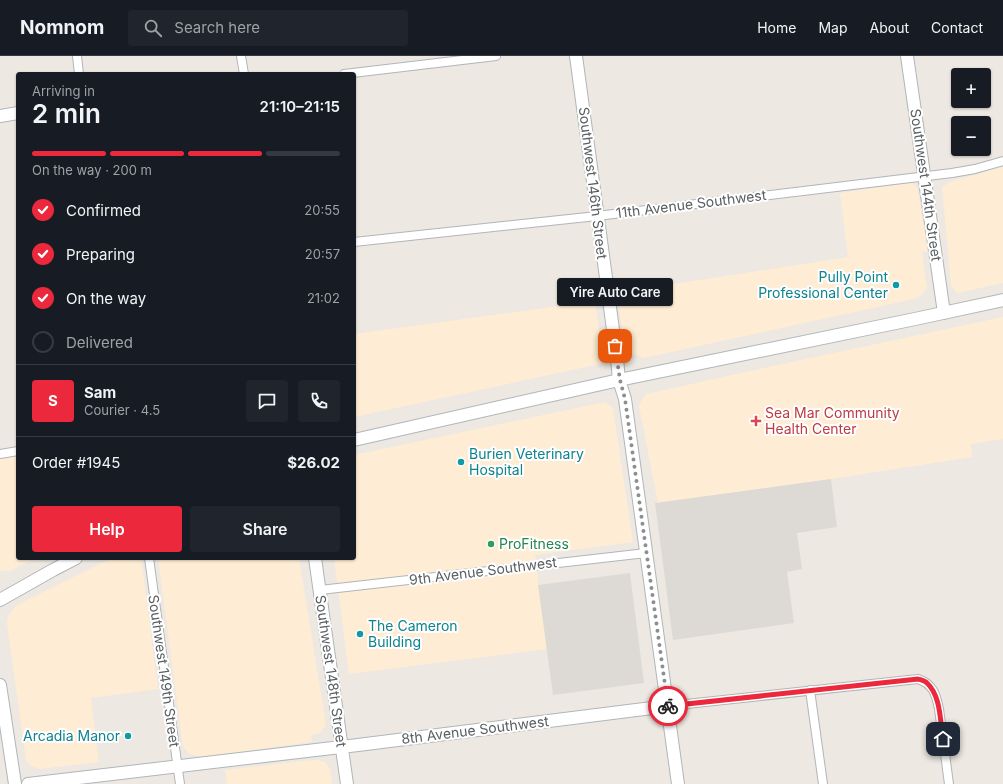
<!DOCTYPE html>
<meta charset="utf-8">
<style>
:root{--surface:#171b24;--page:#20242c;--text:#f1f3f6;--muted:#9ea1a6;--line:#363941;--accent:#ec283c}
body{margin:0;font-family:Inter,sans-serif;background:var(--page);color:var(--text);height:100vh;display:flex;flex-direction:column;font-size:15px;white-space:nowrap}
*{box-sizing:border-box;margin:0}
p{font-size:13px;color:var(--muted)}
.icon{flex:none;width:22px;height:22px;fill:none;stroke:currentColor;stroke-width:2;stroke-linecap:round;stroke-linejoin:round}
.map{position:relative;flex:1;overflow:hidden}
.drawer{position:absolute;left:16px;top:16px;width:340px;height:488px;display:flex;flex-direction:column;background:var(--surface);border-radius:4px;box-shadow:0 1px 3px #0004}
.drawer>*{flex:none}
.controls{position:absolute;left:951px;top:12px;display:grid;gap:8px}
.controls a{display:grid;place-items:center;width:40px;height:40px;border-radius:4px;background:var(--surface);box-shadow:0 1px 3px #0004;font-size:20px}
.pin{position:absolute;display:grid;place-items:center;width:34px;height:34px;color:#fff;margin:-17px;border-radius:8px;box-shadow:0 2px 6px #0006}
.courier{position:absolute;display:grid;place-items:center;width:40px;height:40px;margin:-20px;border:3px solid #ec283c;border-radius:50%;background:#fff;color:#222;box-shadow:0 1px 5px #0007}
.bubble{position:absolute;height:28px;border-radius:4px;background:var(--surface);box-shadow:0 1px 3px #0004;font-size:13px;font-weight:600;line-height:28px;text-align:center}
.summary em{font-style:normal;font-weight:600}
.summary div{display:flex;flex-direction:column-reverse}
.summary{display:flex;align-items:center;justify-content:space-between;height:68px;padding:0 16px}
h1{font-size:26px;font-weight:600;line-height:30px}
.bar{display:grid;grid-template-columns:repeat(4,1fr);gap:6px 4px;align-content:center;height:48px;padding:0 16px}
.bar i{height:5px;border-radius:3px;background:var(--line)}
.bar .on{background:var(--accent)}
.bar p{grid-column:span 4}
.line{display:flex;align-items:center;gap:10px;padding:0 16px;border-top:1px solid var(--line)}
.line div{flex:1}
.round{display:grid;place-items:center;flex:none;width:42px;height:42px;border-radius:4px;background:var(--page)}
ol{padding:0 16px;list-style:none}
li{display:flex;align-items:center;gap:12px;height:44px}
li p{margin-inline-start:auto}
li .icon{padding:4px;border-radius:50%;background:var(--accent);color:#fff;stroke-width:4}
li:last-child{color:var(--muted)}
li i{width:22px;height:22px;border:2px solid var(--line);border-radius:50%}
.action{display:flex;gap:8px;margin-top:auto;padding:8px 16px}
.action a{flex:1;height:46px;border-radius:4px;background:var(--accent);color:#fff;font-size:16px;font-weight:600;line-height:46px;text-align:center}
.action a+a{background:var(--page);color:var(--text)}
header{display:flex;align-items:center;gap:24px;box-sizing:border-box;height:56px;padding:0 20px;background:var(--surface);border-bottom:1px solid var(--line)}
header strong{font-size:19px}
nav{display:flex;gap:22px;margin-inline-start:auto;font-size:14px}
.search{width:280px;height:36px;background:var(--page);display:flex;align-items:center;gap:10px;box-sizing:border-box;padding:0 14px;border-radius:4px;color:var(--muted);font-size:15px}
.map>svg:first-child{display:block}
</style>
<header>
<strong>Nomnom</strong>
<div class="search"><svg class="icon" aria-label="search" viewBox="0 0 24 24"><circle cx="10" cy="10" r="6"/><path d="M15 15l6 6"/></svg>Search here</div>
<nav><a>Home</a><a>Map</a><a>About</a><a>Contact</a></nav>
</header>
<div class="map">
<svg width="1003" height="728" viewBox="0 0 1003 728">
<rect width="100%" height="100%" fill="#ede8e1"/>
<!-- commercial -->
<path fill="#feedd4" d="M1003,111V227L957,237L951,230L942,131L950,126Z
M911,127L916,130L918,135L928,195L922,196L927,232L924,236L918,242L644,302L631,297L624,289L617,237L848,201L840,137Z
M595,245L603,305L600,308L354,361V278Z
M1003,261V383L971,388L972,401L831,423L658,447L639,350L642,344L646,338L801,304Z
M605,346L613,352L633,486L535,499L547,593L349,618L334,502H354V399Z
M18,400V502H35L10,515H1L0,514V403Z
M112,502H141L158,633L91,642L99,706L40,713L31,710L26,704L7,568L8,560L17,549Z
M158,502H299L326,669L320,677L311,679L312,686L201,701L190,698L183,691Z
M312,704H318L325,706L330,713L332,728H227L225,714Z"/>
<!-- industrial -->
<path fill="#dddad5" d="M831,423L837,471L797,477L802,513L787,516L794,567L673,584L655,447Z
M630,517L644,627L553,639L538,529Z"/>
<g fill="none" stroke-linecap="round" stroke-linejoin="round">
<defs>
<path id="street" d="M77,0L79,18
M241,0L244,18
M344,18L496,0
M354,186L597,160L952,117L975,113L1003,105
M0,398L18,395
M149,502L180,728
M320,534L646,497
M810,634L823,728
M668,650L918,623C933,628 936,638 939,653L949,728"/>
<path id="secondary" d="M576,0L617,303L619,324L625,343L678,728
M907,0L944,257
M0,60L18,57
M354,384L619,324L915,263L1003,244
M315,502L347,728
M0,544L53,514L76,502
M0,629L15,728
M28,728L358,689L668,650"/>
</defs>
<!-- street casing -->
<use href="#street" stroke="#b2b5b9" stroke-width="10"/>
<!-- secondary casing -->
<use href="#secondary" stroke="#b0b6b9" stroke-width="14"/>
<!-- street -->
<use href="#street" stroke="#fff" stroke-width="8"/>
<!-- secondary -->
<use href="#secondary" stroke="#fff" stroke-width="12"/>
</g>
<g fill="none" stroke-linecap="round" stroke-linejoin="round">
<!-- done -->
<path stroke="#8d8f8e" stroke-width="4" stroke-dasharray="0 7.2" d="M615,290L620,324L625,343L668,650"/>
<!-- route -->
<path stroke="#ec283c" stroke-width="5" d="M668,650L918,623C921,624 925,625 927,627C941,640 940,665 943,683"/>
</g>
<!-- markers -->
<g fill="#0f9aa8" stroke="#fff" stroke-width="1.5">
<circle cx="896" cy="229" r="4"/>
<circle cx="461" cy="406" r="4"/>
<circle cx="360" cy="578" r="4"/>
<circle cx="128" cy="680" r="4"/>
</g>
<path fill="#e0444e" stroke="#fff" stroke-width="1.5" d="M754 359h4v4h4v4h-4v4h-4v-4h-4v-4h4z"/>
<circle fill="#2e9e5b" stroke="#fff" stroke-width="1.5" cx="491" cy="488" r="4"/>
<g text-anchor="middle" stroke-width="4" stroke-linejoin="round" paint-order="stroke">
<!-- street labels -->
<g font-size="14" fill="#595f62" stroke="#fff">
<text transform="translate(593 127) rotate(83)" y="5">Southwest 146th Street</text>
<text transform="translate(926 129) rotate(82)" y="5">Southwest 144th Street</text>
<text transform="translate(691 148) rotate(-7)" y="5">11th Avenue Southwest</text>
<text transform="translate(483 515) rotate(-7)" y="5">9th Avenue Southwest</text>
<text transform="translate(164 615) rotate(82)" y="5">Southwest 149th Street</text>
<text transform="translate(331 615) rotate(82)" y="5">Southwest 148th Street</text>
<text transform="translate(475 674) rotate(-7)" y="5">8th Avenue Southwest</text>
</g>
<!-- culture labels -->
<g font-size="14" fill="#0d838f" stroke="#fff" text-anchor="end">
<text x="888" y="226">Pully Point<tspan x="888" dy="16">Professional Center</tspan></text>
<text x="469" y="403" text-anchor="start">Burien Veterinary<tspan x="469" dy="16">Hospital</tspan></text>
<text x="368" y="575" text-anchor="start">The Cameron<tspan x="368" dy="16">Building</tspan></text>
<text x="120" y="685">Arcadia Manor</text>
</g>
<!-- health labels -->
<g font-size="14" fill="#be3a42" stroke="#fff" text-anchor="start">
<text x="765" y="362">Sea Mar Community<tspan x="765" dy="16">Health Center</tspan></text>
</g>
<!-- leisure labels -->
<g font-size="14" fill="#27864d" stroke="#fff" text-anchor="start">
<text x="499" y="493">ProFitness</text>
</g>
</g>
</svg>
<div class="controls">
<a>+</a>
<a>−</a>
</div>
<div class="pin" style="left:615px;top:290px;background:#ea580c"><svg class="icon" aria-label="bag" viewBox="0 0 24 24"><path d="M5 8h14l-1 12H6zM9 8a3 3 0 0 1 6 0"/></svg></div>
<div class="pin" style="left:943px;top:683px;background:#1f2937"><svg class="icon" aria-label="home" viewBox="0 0 24 24"><path d="M3 11l9-7 9 7M6 9v11h12V9"/></svg></div>
<div class="courier" style="left:668px;top:650px"><svg class="icon" aria-label="bike" viewBox="0 0 24 24"><circle cx="6" cy="16" r="4"/><circle cx="18" cy="16" r="4"/><path d="M6 16l4-8h5l3 8M10 8l3 8H6M13 5h3"/></svg></div>
<div class="bubble" style="left:557px;top:222px;width:116px">Yire Auto Care</div>
<section class="drawer">
<div class="summary"><div><h1>2 min</h1><p>Arriving in</p></div><em>21:10–21:15</em></div>
<div class="bar"><i class="on"></i><i class="on"></i><i class="on"></i><i></i><p>On the way · 200 m</p></div>
<ol>
<li><svg class="icon" aria-label="check" viewBox="0 0 24 24"><path d="M5 12l5 5 9-10"/></svg>Confirmed<p>20:55</p></li>
<li><svg class="icon" aria-label="check" viewBox="0 0 24 24"><path d="M5 12l5 5 9-10"/></svg>Preparing<p>20:57</p></li>
<li><svg class="icon" aria-label="check" viewBox="0 0 24 24"><path d="M5 12l5 5 9-10"/></svg>On the way<p>21:02</p></li>
<li><i></i>Delivered</li>
</ol>
<div class="line" style="height:72px"><b class="round" style="background:var(--accent);color:#fff">S</b><div><b>Sam</b><p>Courier · 4.5</p></div><a class="round"><svg class="icon" aria-label="chat" viewBox="0 0 24 24"><path d="M4 5h16v11H9l-5 4z"/></svg></a><a class="round"><svg class="icon" aria-label="phone" viewBox="0 0 24 24"><path d="M5 4h4l2 5-3 2q2 4 5 5l2-3 5 2v4C11 20 4 13 5 4z"/></svg></a></div>
<div class="line" style="height:52px"><div>Order #1945</div><b>$26.02</b></div>
<div class="action"><a>Help</a><a>Share</a></div>
</section>
</div>
